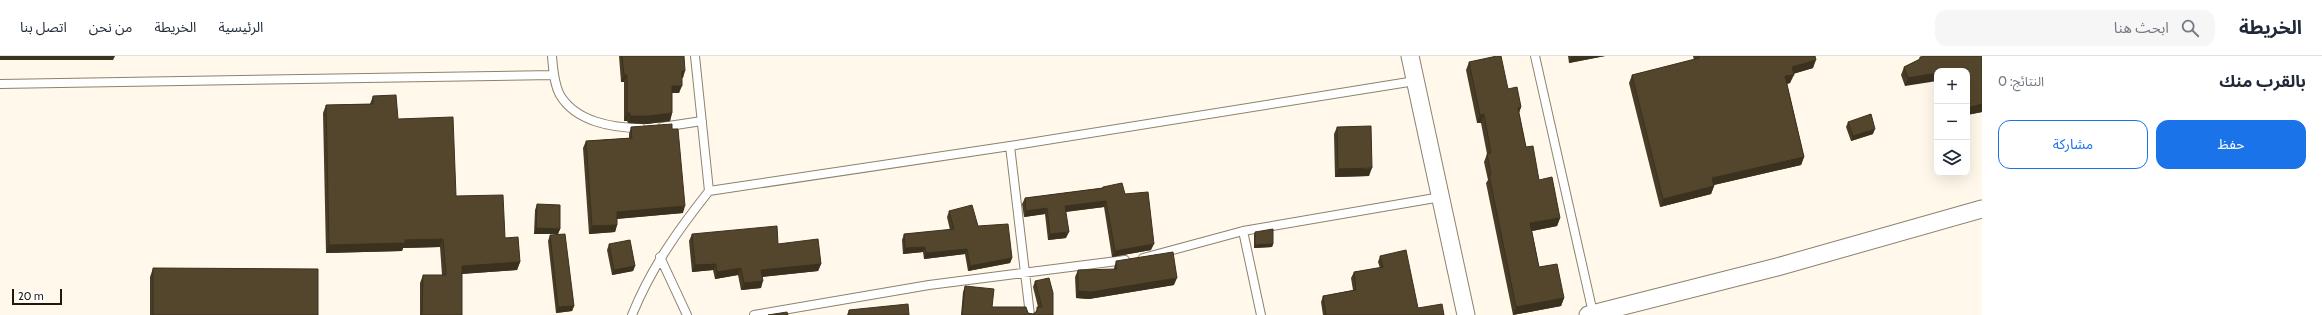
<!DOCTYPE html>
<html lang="ar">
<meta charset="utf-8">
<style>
body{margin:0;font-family:Cabin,"Noto Sans Arabic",sans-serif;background:#f6f6f7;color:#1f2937;direction:rtl}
.controls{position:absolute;right:12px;top:12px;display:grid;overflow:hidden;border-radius:8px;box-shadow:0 4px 16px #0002}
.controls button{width:36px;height:36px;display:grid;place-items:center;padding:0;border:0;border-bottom:1px solid #e0e1e3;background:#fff;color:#1f2937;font:20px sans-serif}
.scale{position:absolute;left:12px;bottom:10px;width:50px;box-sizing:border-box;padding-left:4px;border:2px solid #1d1911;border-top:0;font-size:11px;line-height:14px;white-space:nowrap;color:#1d1911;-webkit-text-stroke:3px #fff;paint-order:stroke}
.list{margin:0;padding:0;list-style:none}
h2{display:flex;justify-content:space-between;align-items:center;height:52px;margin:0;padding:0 16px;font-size:17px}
h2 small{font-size:13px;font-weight:400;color:#747a83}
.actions{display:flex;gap:8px;padding:12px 16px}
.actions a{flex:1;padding:9px 0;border:1px solid #1a73e8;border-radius:12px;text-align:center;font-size:14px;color:#1a73e8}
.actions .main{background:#1a73e8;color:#fff}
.icon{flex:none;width:22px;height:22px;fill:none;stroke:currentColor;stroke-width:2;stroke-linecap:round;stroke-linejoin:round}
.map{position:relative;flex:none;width:1982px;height:259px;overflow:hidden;direction:ltr}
header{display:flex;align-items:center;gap:24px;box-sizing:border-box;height:56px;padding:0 20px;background:#fff;border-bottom:1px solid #e0e1e3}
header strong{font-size:19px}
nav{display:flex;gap:22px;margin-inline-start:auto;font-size:14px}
.search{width:280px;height:36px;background:#f6f6f7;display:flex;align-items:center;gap:10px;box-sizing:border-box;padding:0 14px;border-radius:12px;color:#747a83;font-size:15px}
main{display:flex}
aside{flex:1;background:#fff}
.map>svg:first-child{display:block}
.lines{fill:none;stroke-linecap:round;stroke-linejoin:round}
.service-casing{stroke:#8c826e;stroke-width:10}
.minor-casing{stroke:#8c826e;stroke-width:19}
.service{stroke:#fff;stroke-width:8}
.minor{stroke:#fff;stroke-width:17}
.wall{fill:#483c26}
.shaded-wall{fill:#3b311f}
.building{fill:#54462c;stroke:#3b311f}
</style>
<header>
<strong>الخريطة</strong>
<div class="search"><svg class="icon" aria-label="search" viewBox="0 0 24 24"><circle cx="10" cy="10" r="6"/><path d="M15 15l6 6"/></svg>ابحث هنا</div>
<nav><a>الرئيسية</a><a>الخريطة</a><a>من نحن</a><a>اتصل بنا</a></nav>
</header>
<main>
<aside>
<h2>بالقرب منك<small>النتائج: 0</small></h2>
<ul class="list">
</ul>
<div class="actions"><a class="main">حفظ</a><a>مشاركة</a></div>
</aside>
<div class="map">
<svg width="1982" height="259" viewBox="0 0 1982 259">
<rect width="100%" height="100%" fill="#fff8eb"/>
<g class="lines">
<defs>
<path id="service" d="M552 0C553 12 554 28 560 39 576 66 613 72 641 72
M695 0 709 135
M1535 0 1593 257
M0 28 554 19
M662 71 702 65
M1010 90 1030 259
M1243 175 1261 259
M660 201 687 259
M1143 202 1243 175 1441 141
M632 259C651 212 678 174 709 135L1010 90 1415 25
M754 259 929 229 1125 204"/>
<path id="minor" d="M1410 0 1466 259
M1588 259 1777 211 1982 153"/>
</defs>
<use href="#service" class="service-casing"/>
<use href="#minor" class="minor-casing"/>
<use href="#service" class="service"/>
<use href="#minor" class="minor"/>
</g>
<path class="wall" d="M619 0H684L683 22H682L679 37H672V57L670 65 647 68 628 67 627 65H624V26H621Z
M1568 0H1605L1569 7Z
M1693 0H1815L1813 12 1793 18 1790 27 1787 28 1804 101 1801 109 1714 129V130L1711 138 1660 151 1629 27 1632 19 1694 4Z
M1982 0V56L1967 59V15H1937L1905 30 1901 19 1904 11 1919 4 1920 1Z
M1469 6 1508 33 1521 51 1519 57 1526 91 1539 124 1560 162 1557 170 1532 175 1539 211 1564 242 1561 250 1513 259 1486 127 1488 124 1484 106 1487 98 1481 67H1477L1466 14Z
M373 40 398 63 456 140 505 182 520 206 517 214 462 218V259H420V227L423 219H442L440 191 403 192 402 195 326 197 323 57 326 49 370 48Z
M1848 66 1873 78 1851 85 1846 71Z
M631 71 672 73 683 157 617 163V169L615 176 589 178 583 92 586 85 629 82V78Z
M1337 71 1369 120 1335 121 1334 78Z
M1103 131 1125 138 1151 194 1112 201 1104 151 1066 156V182L1048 184 1045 158 1024 161 1022 148 1025 142 1102 132Z
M537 148 560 173 558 178H534L535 154Z
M949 155 978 170 1012 202 1010 207 968 215 965 198 924 203 923 196 903 198 902 184 904 178 950 174 947 161Z
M1255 176 1273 188 1272 191 1254 192V179Z
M692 178 778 188 821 208 818 215 762 221 761 232 741 234 738 219 715 223 713 214 692 216 689 185Z
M550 179 574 250 572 255 556 257 548 185Z
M609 188 635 210 633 215 612 219 607 194Z
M1380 200 1418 252 1444 259H1323L1321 246 1323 240 1353 234 1351 222 1354 216 1380 212 1378 206Z
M1116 205 1174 229 1089 243 1076 242 1075 221 1078 214H1114V212Z
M153 212 318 259H150V221Z
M1035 225 1053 259H961L963 236 965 230 992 251 1028 257 1033 258 1035 257 1038 251 1033 231Z
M849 254 909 259H847Z"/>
<path class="shaded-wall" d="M0 0H115L113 4H0Z
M1572 0H1605L1569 7Z
M1816 4 1813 12 1789 19 1792 11Z
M682 15H685L683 22H679Z
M1937 17V25L1905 30 1908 22Z
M624 19H627L624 26H621Z
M1794 19 1790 27 1782 29 1785 20Z
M672 30H682L679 37H669Z
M1982 48V56L1967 59V52Z
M1521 51 1518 59V52Z
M627 57H630L627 65H624Z
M672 57 670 65 647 68 628 67 630 60Z
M1484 58 1481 67H1477L1480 59Z
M1875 73 1873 78 1851 85 1853 80Z
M1804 101 1801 109 1709 130 1712 122Z
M1372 112 1369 120 1335 121 1338 113Z
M1714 130 1711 138 1660 151 1663 143Z
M1106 145 1104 151 1063 156 1065 150Z
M685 150 683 157 614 163 617 156Z
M1047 152 1045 158 1024 161 1026 155Z
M1560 162 1557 170 1527 176 1530 167Z
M617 169 615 176 589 178 592 170Z
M536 172 560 173 558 178H534Z
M1069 176 1066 182 1048 184 1050 178Z
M443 183 440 191 403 192 402 195 326 197 329 189 405 184Z
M1154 188 1151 194 1112 201 1115 195Z
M1273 188 1272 191 1254 192 1255 189Z
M925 191 923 196 903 198 905 192Z
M967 193 965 198 924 203 926 197Z
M1012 202 1010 207 968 215 970 210Z
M520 206 517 214 459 218 462 210Z
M716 208 713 214 692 216 695 209Z
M821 208 818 215 759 221 761 214Z
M635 210 633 215 612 219 614 214Z
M741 212 738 219 715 223 717 216Z
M1177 222 1174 229 1089 243 1076 242 1078 235Z
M763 225 761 232 741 234 744 227Z
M1564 242 1561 250 1513 259 1516 251Z
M574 250 572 255 556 257 558 251Z"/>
<path class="building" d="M622 0H684L685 15H682V30H672V57L649 60H630V57H627V19H624Z
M1497 0H1501L1508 33 1517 31 1521 51 1518 52 1526 91 1533 90 1539 124 1552 121 1560 162 1530 167 1539 211 1557 208 1564 242 1516 251 1489 119H1491L1487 98 1491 97 1484 58 1480 59 1469 6Z
M1698 0H1815L1816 4 1792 11 1794 19 1785 20 1804 101 1712 122 1714 130 1663 143 1632 19 1699 2Z
M1927 0H1982V48L1967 52V15H1937V17L1908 22 1904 11 1920 3V1Z
M396 39 398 63 453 61 456 140 503 139 505 182 518 181 520 206 462 210V259H422L423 219H446L443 183 405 184V187L329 189 326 49 373 48V40Z
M1871 58 1875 73 1853 80 1848 66Z
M672 68V73H678L685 150 617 156V169L592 170 586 85 632 82 631 71Z
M1371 70 1372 112 1338 113 1337 71Z
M1122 127 1125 138 1148 136 1154 188 1115 195 1106 145 1065 150 1069 176 1050 178 1047 152 1026 155 1025 142 1103 132V131Z
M537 148 560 149V173L536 172Z
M972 149 978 170 1008 168 1012 202 970 210 967 193 926 197 925 191 905 192 904 178 954 173 949 155Z
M777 170 778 188 818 183 821 208 761 214 763 225 744 227 741 212 717 216 716 208 695 209 692 178Z
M1273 173V188L1255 189V176Z
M565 178 574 250 558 251 550 179Z
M630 184 635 210 614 214 609 188Z
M1406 194 1418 252 1442 248 1444 259H1326L1323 240 1356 234 1354 216 1383 211 1380 200Z
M1173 196 1177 222 1091 236 1078 235V214L1117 213 1116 205Z
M153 212 318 213V259H153Z
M1049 222 1053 237V259H962L965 230 994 233 992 251H1026L1028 257 1033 258 1037 255V251H1042L1035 225Z
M908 248 909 259H849V254Z
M787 256 788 259H768Z"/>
</svg>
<div class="controls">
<button>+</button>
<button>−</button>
<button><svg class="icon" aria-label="layers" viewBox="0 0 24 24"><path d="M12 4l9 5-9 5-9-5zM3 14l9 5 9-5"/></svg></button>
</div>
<div class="scale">20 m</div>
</div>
</main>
